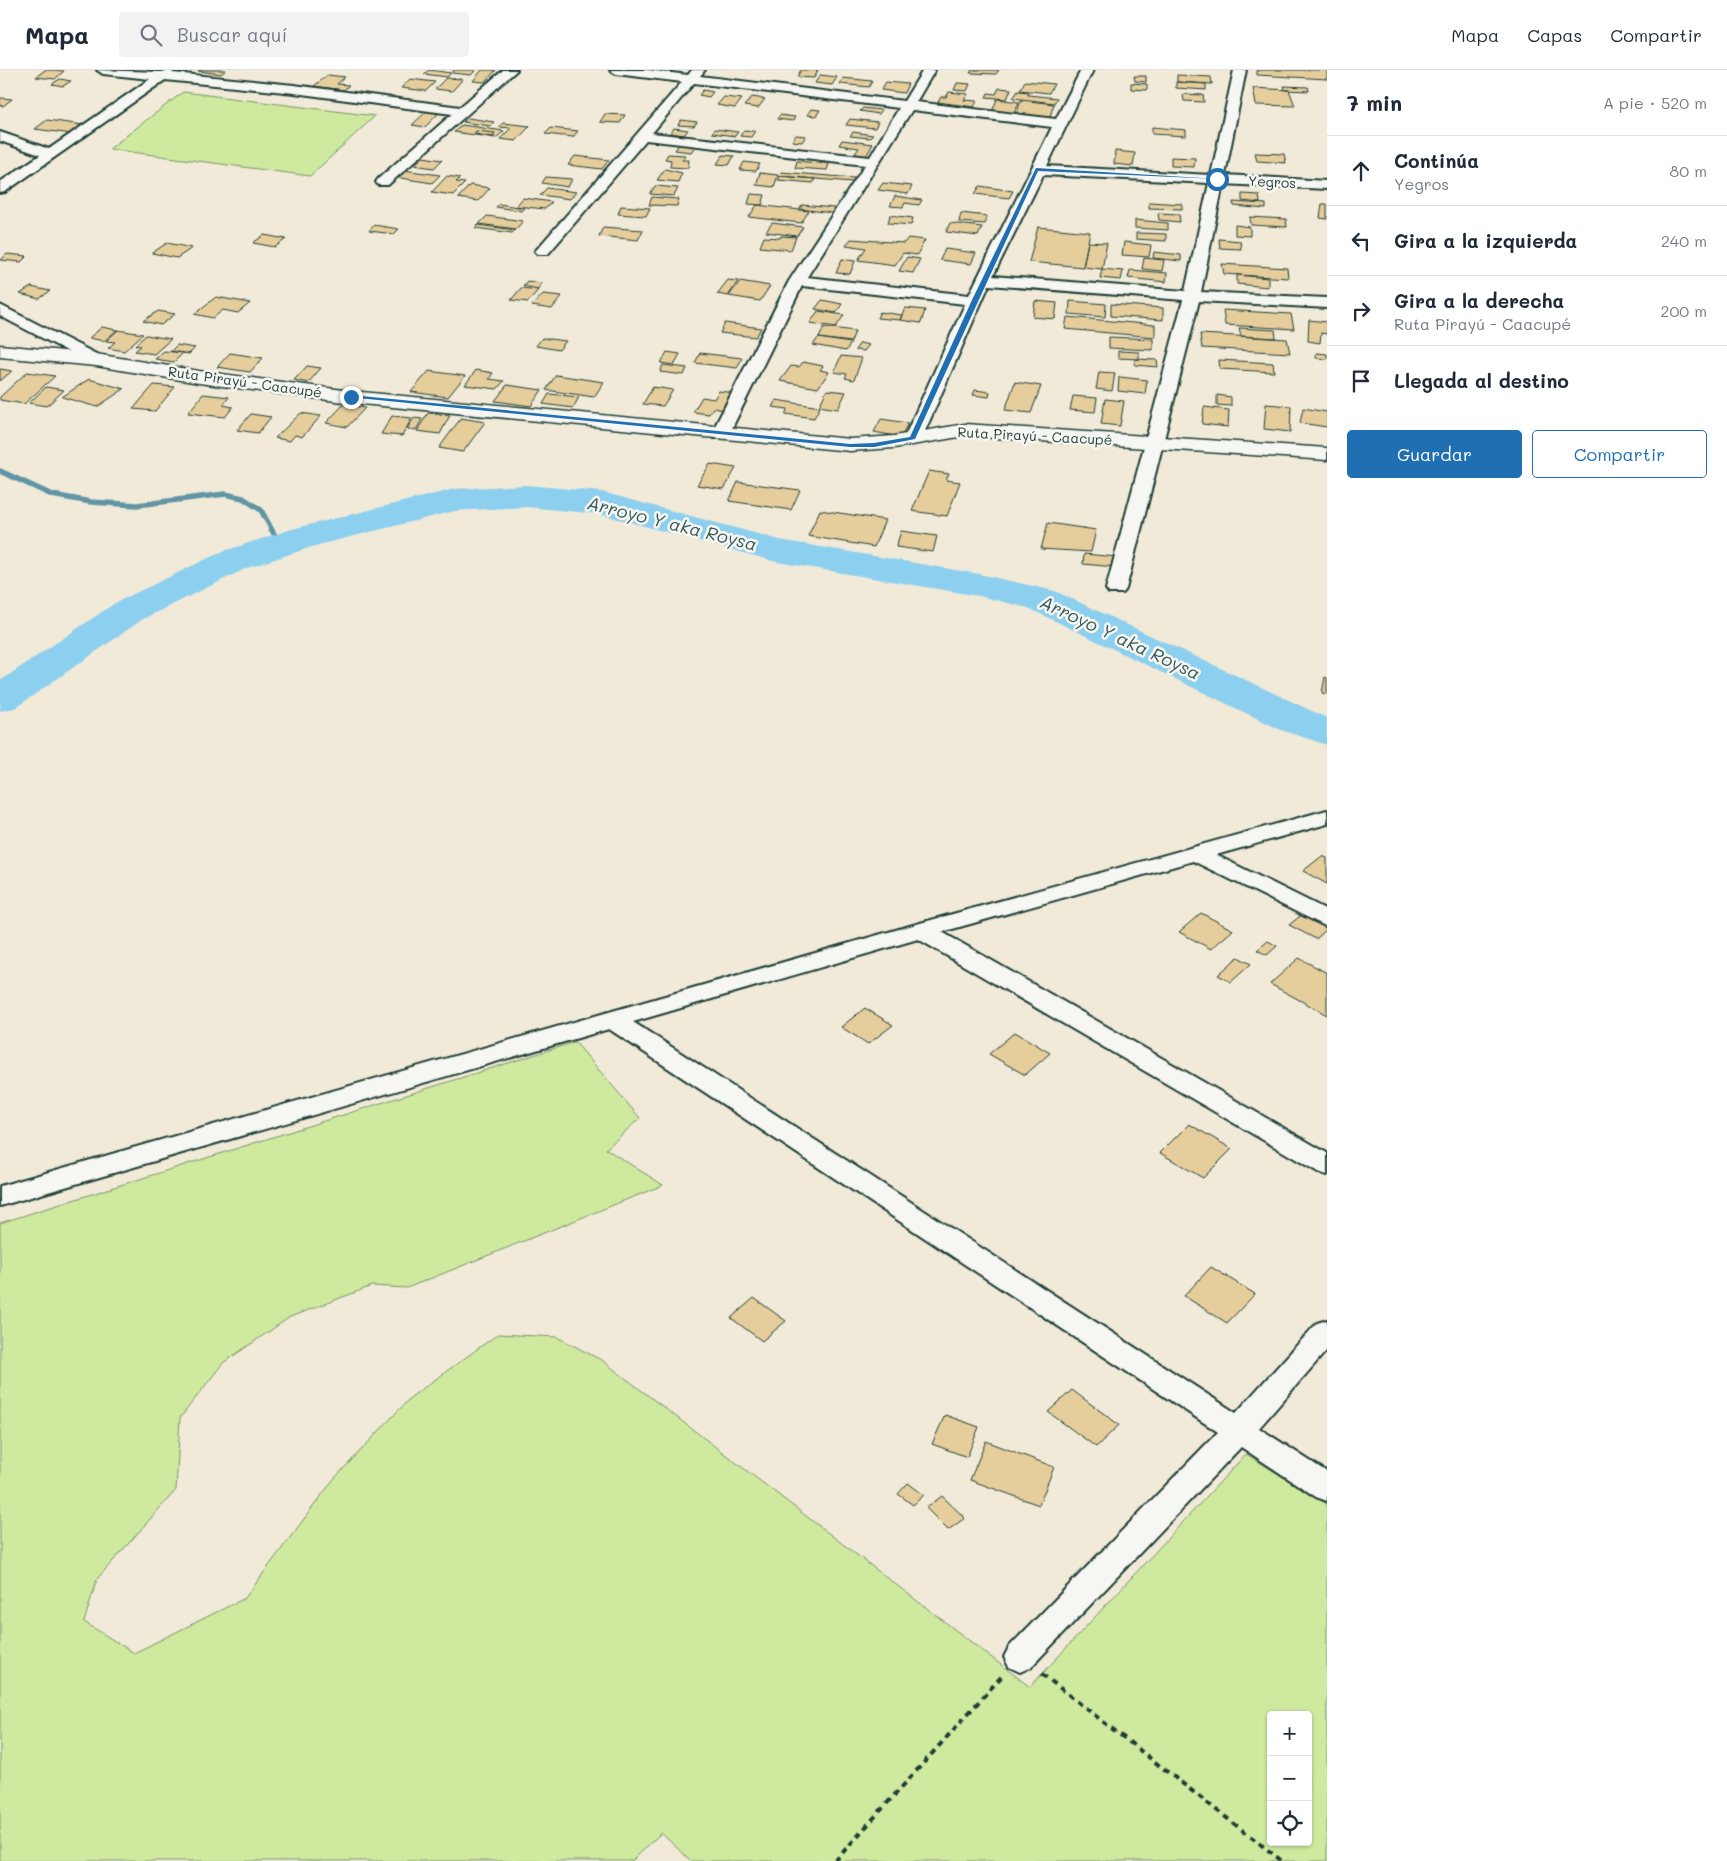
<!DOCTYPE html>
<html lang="es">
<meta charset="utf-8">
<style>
body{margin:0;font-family:Mali,sans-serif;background:#f2f2f3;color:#1f2937}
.controls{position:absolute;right:15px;bottom:15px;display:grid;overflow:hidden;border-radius:5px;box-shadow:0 1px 4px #0004}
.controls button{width:45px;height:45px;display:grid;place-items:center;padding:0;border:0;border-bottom:1px solid #e0e1e3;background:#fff;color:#1f2937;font:25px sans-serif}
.stop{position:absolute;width:15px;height:15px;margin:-11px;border:4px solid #1f6fb2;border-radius:50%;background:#fff}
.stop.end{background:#1f6fb2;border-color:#fff;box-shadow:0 1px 5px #0008}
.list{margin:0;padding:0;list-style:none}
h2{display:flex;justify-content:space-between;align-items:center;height:65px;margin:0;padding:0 20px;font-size:21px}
h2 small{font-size:16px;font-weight:400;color:#747a83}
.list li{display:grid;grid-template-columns:32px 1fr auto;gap:15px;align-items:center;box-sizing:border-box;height:70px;padding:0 20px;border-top:1px solid #e0e1e3}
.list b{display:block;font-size:19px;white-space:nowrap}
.list p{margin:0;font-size:16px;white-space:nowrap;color:#747a83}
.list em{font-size:16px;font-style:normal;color:#747a83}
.actions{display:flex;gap:10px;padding:15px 20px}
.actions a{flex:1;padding:11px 0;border:1px solid #1f6fb2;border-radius:5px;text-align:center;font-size:18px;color:#1f6fb2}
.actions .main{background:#1f6fb2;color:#fff}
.icon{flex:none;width:28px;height:28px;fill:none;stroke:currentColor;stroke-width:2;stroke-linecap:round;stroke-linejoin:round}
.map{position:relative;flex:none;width:1327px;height:1791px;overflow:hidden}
header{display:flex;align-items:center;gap:30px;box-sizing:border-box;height:70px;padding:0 25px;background:#fff;border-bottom:1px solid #e0e1e3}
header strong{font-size:24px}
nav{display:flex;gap:28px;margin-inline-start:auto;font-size:18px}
.search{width:350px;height:45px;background:#f2f2f3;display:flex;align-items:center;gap:12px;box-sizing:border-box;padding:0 18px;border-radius:5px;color:#747a83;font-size:19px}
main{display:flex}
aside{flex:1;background:#fff}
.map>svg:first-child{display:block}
.green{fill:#cfe99f;stroke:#77936a;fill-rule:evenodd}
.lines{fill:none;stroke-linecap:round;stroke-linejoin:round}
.stream{stroke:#6195a4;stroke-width:5.5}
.river{fill:#8dcfef;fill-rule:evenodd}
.building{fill:#e6cd9c;stroke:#1f3d34}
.minor-casing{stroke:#1f3d34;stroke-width:4}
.primary-casing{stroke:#1f3d34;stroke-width:3}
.path{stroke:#1f3d34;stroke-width:4;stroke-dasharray:6 5;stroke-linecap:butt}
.minor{fill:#f6f6f2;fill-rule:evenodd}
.primary{fill:#f6f6f2;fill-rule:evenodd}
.route{fill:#1f6fb2}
.labels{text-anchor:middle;stroke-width:5;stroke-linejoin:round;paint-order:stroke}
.far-street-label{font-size:14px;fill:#1f3d34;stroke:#f6f6f2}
.water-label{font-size:18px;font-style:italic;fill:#355a59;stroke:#f6f6f2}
</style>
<header>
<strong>Mapa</strong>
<div class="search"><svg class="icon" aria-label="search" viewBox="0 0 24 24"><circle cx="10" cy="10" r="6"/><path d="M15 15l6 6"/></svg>Buscar aquí</div>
<nav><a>Mapa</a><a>Capas</a><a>Compartir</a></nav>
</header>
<main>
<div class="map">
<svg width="1327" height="1791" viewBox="0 0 1327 1791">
<rect width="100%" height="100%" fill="#f1ead8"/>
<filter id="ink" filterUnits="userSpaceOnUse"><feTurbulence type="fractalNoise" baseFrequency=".02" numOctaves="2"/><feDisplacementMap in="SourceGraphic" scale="10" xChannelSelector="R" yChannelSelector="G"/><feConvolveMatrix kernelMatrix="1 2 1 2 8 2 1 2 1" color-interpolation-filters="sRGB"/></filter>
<g filter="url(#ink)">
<path class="green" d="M183 22 375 46 310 106 109 79Z
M575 972 640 1048 606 1079 663 1115 407 1218 372 1216 290 1247 223 1293 180 1348 176 1420 97 1509 84 1552 134 1583 245 1528 333 1410 411 1327 498 1264 557 1267 603 1291 1030 1617 1246 1384 1327 1434V1791H691L661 1763 632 1791H0V1153ZM1271 1645H1308V1772H1271Z"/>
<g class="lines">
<path class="stream" d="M0 401 52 425 91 432 137 435 225 424 243 428 261 440 280 475"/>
<path class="river" d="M526 415 602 422 780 470 979 504 1055 521 1327 648V675L1281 660 1028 538 979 526 777 492 600 444 526 437 455 441 318 475 247 498 143 549 15 638 0 641V611L115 533 221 482 292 459 455 419Z"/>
</g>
<path class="building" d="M45 0H54L64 1 55 9 36 7Z
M200 0H226L221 4 198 1Z
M429 0 451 3 447 7 424 4Z
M454 0H476L471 5 452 3Z
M482 0H496L485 12 473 11Z
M801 0H818L814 8 797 7Z
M972 0H999L996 4 970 3Z
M1257 0H1327V9L1257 5Z
M328 5 345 7 337 14 349 15 344 20 314 16Z
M820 5 837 7 832 15 815 13Z
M1177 5 1211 7 1212 14 1177 12Z
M1134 6H1146V12L1135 11Z
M446 8 463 9 452 21 435 19Z
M843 8 872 11 869 17 840 14Z
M60 9 71 11 63 16 52 14Z
M410 9 435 12 426 21 401 18Z
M1025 11 1054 14 1049 23 1020 20Z
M886 12 908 14 904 23 881 20Z
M1176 12 1206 14V20L1176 18Z
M957 13H959L970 14 967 21 954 20Z
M1131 13 1147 14V20L1131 19Z
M1284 16 1308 17 1309 21 1285 20Z
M999 18 1011 19 1007 29 986 27 988 23 996 24Z
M1253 18 1289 20 1295 36 1256 35Z
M703 20 713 22 709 27 699 25Z
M1018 21 1029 22 1028 25 1057 28 1054 33 1013 28Z
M949 22 968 24 964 30 977 31 974 37 938 32 941 27H946Z
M1183 24 1203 25 1204 32 1184 31Z
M724 27 742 29 735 38 717 35Z
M752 27 765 29 758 38 744 36Z
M0 28 12 29 3 36 0 35Z
M997 29 1019 32 1014 44 992 42Z
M1021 30 1054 34 1049 49 1016 45Z
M863 38 882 40 879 44 860 41Z
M811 39 820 40 816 46 807 45Z
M427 41 440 42 425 57 412 55Z
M605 44 625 45 620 53 600 52Z
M780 45 795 47 793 51 777 49Z
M468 48 494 52 490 56 463 52Z
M850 49 878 52 875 58 846 55Z
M47 50 83 55 72 64 35 59Z
M681 50 697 52 694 56 678 55Z
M503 53 530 56 516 71 500 69 511 58 499 57Z
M462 55 504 61 496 68 454 62Z
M1152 57 1186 60V66L1152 64Z
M551 58 578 61 573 67 545 64Z
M674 58 688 60 684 65 670 63Z
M715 59 738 62 735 66 712 63Z
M744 60 755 61 751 67 740 66Z
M476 61 495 63 493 67 474 64Z
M853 62 873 65 870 68 850 66Z
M796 65 806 66 802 72 792 71Z
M842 70 873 74 866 86 854 85 859 78 839 75Z
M680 73 696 75 691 82 675 80Z
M1115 81 1135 83 1133 96 1114 94Z
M1255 83 1284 84 1286 93 1257 91Z
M668 84 685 85 682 90H689L688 98 670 97 671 90 665 89Z
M723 85 734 86 729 95 717 94Z
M575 86 609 90 602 99 568 95Z
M423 87 442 90 434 98 414 95Z
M1171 87 1195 88 1194 97 1171 96Z
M797 91 829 94 827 100 795 98Z
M744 92 760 94 756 101 740 100Z
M665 99 682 103 678 112 657 110Z
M403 100 440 105 432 113 394 107Z
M781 102 854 108 853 112 780 106Z
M760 103 778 105 774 117 756 115Z
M447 106 460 108 456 112 465 113 453 125 432 122Z
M780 106 815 109 813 113 778 110Z
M546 107 572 109 568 117 542 113Z
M883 113 912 116 908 124 878 120Z
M470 115 490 118 478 131 458 128Z
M655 116 678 118 674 126 650 124Z
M980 116 1013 121 1009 128 975 124Z
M547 118 576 122 570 129 540 125Z
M751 124 765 125 762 135 748 134Z
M1242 124 1259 125 1260 133 1242 131Z
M895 126 922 130 919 135 905 133 903 137 890 136Z
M652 127 679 129 677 136 649 135Z
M523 128 552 132 545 139 516 136Z
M1149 132 1182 134V139L1149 138Z
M1233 132 1266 134V139L1234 136Z
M499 134 524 138 521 141 496 137Z
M1322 134H1327V149L1320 148Z
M757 135 809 141 801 153 749 147Z
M802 135 834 138 832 143 800 139Z
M621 136 650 138 646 146 618 144Z
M961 143 987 146 985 154 959 152Z
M1158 143 1179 144 1180 152 1159 150Z
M890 145 913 148 911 155 888 153Z
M487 146 523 151 516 159 479 154Z
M1250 147 1286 149 1287 157 1251 155Z
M1135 150 1168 153V160L1135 158Z
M772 153 803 157 797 166 766 162Z
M950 153 982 157 978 166 946 162Z
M374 155 399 159 394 164 369 161Z
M478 155 515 160 512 163 475 158Z
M1235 155 1250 157V166L1235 165Z
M603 157 643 160 638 170 599 166Z
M1038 157 1090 162 1083 197 1029 192Z
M1136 163 1166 164V171L1136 169Z
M264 165 286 169 275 177 253 173Z
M781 166 796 167 791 180 760 177 764 167 780 168Z
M908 168 925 170 917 185 903 183 895 195 858 190 866 178 846 175 851 169 904 173Z
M1219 169 1240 171 1241 179 1220 178Z
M1088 172 1107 173 1102 199 1083 197Z
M1124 172 1151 175 1149 187 1122 185Z
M167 173 192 178 177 188 152 183Z
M945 179 976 183 971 194 940 190Z
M1154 182 1181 185V191L1153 188Z
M7 184 27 186 21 192 1 190Z
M907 187 920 189 913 203 899 201Z
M1144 188 1164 190 1162 201 1142 199Z
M842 189 855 191 850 204 836 203Z
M1222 194 1287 198 1288 208 1224 204Z
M1102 199 1123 201 1121 210 1100 208Z
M1130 200 1167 203 1166 212 1128 208Z
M1237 205 1268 208V217L1237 214Z
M728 210 738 211 728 226 717 224Z
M527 211 542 213 538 219 523 216Z
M740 211 770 216 760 231 729 226Z
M31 217 50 221 39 229 20 224Z
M521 218 538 220 528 232 511 230Z
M543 224 562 226 552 239 532 236Z
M216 227 250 233 238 243 223 240 213 248 194 244Z
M822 230 842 234 836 243 815 239Z
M1035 231 1057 233 1055 249 1033 247Z
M1070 231 1106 234 1105 247 1069 244Z
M1111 234 1163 238V250L1111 246Z
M905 238 925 240 921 253 900 250Z
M1223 240 1291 244 1294 259 1225 255Z
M158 241 175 244 161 255 143 251Z
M818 241 844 245 836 257 810 253Z
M880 242 902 245 900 250 877 248Z
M1067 247 1155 255V267L1065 259Z
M1309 250 1327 252V264L1321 263 1320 273 1308 271Z
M725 253 761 258 756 267 720 263Z
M102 257 117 260 104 271 89 268Z
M824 257 855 261 851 272 819 268Z
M1239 258 1275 260 1276 268 1241 266Z
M118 260 143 264 124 281 108 278 115 272 106 271Z
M1200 264 1287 269 1290 283 1202 278Z
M146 265 171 269 154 284 135 281 141 276 135 275Z
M1109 267 1153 269V280L1109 278Z
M542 268 566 271 559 280 536 276Z
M818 268 851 273 846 281 813 275Z
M860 273 869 275 864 281 855 280Z
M177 275 195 278 189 284 171 281Z
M164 281 183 283 174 292 155 289Z
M1118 281 1139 282V289L1118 288Z
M667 282 680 284 674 295 661 293Z
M230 283 263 288 250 302 217 297Z
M700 283 742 288 737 298 695 293Z
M1316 283 1327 284V289L1316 288Z
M841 286 862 288 854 310 845 308 847 304 834 302Z
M1135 289 1157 290 1158 297 1135 295Z
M1219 290 1273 293 1274 302 1220 299Z
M803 292 823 296 820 300 829 302 818 318 780 311 791 296 799 297Z
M663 295 687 298 684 305 660 302Z
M307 296 321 298 308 313 294 310Z
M0 299 12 301 0 311Z
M476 300 493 303 489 309 504 311 497 319 465 315Z
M429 301 465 306 448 327 411 322Z
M27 302 55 306 24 334 0 330V327Z
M1099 302 1115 303 1112 321 1096 319Z
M556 305 604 312 594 327 546 320Z
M1119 307 1147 310 1145 324 1118 321Z
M89 309 124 319 97 337 62 327Z
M1015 312 1041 316 1031 343 1005 340Z
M154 315 175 317 155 341 133 339Z
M507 315 542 320 531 336 495 331Z
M46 317 64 320 47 336 29 333Z
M653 317 673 320 663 336 643 334Z
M827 320 846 322 838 339 819 336Z
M975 320 990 322 989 327 973 325Z
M719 321 735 323 725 340 713 338 709 344 693 342 702 327 714 329Z
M203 324 229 327 223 335 233 337 225 347 188 343Z
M549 324 579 327 573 338 543 334Z
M1217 325 1231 327V336L1217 335Z
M1073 326 1097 328 1095 342 1070 340Z
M1105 329 1124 331 1120 356 1101 354Z
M776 330 820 337 814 348 785 344 788 339 772 337Z
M344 334 365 338 347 357 326 353Z
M1266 334 1291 336 1290 362 1264 359Z
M1204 337 1229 340 1228 357 1202 354Z
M1303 338 1327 342V357L1300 353Z
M301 343 321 346 302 367 295 365 290 371 275 368Z
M428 343 450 345 440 364 417 361Z
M251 344 271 347 258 363 237 360Z
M392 346 412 348 402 366 381 364Z
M414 348 422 349 416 360 407 359Z
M461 348 485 352 463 382 439 378Z
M881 349 908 353 901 367 874 362Z
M710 394 736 398 724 419 697 415Z
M929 401 949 404 946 410 960 412 947 446 912 441Z
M738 412 800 420 791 440 729 431Z
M820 440 885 450 874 477 808 466Z
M1048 453 1096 460 1091 482 1041 479Z
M901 461 937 466 933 482 896 477Z
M1084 484 1117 487 1115 497 1083 494Z
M1325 607 1327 608V624L1322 623Z
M1322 786 1327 788V814L1303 801Z
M1201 843 1233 860 1211 879 1179 862Z
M1304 843 1327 855V859L1316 869 1289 855Z
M1268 871 1277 876 1267 885 1257 880Z
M1238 887 1251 894 1231 912 1218 905Z
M1299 888 1327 903V945L1270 914Z
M865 938 893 955 868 974 841 957Z
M1015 962 1050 983 1025 1005 989 984Z
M1189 1054 1232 1079 1203 1108 1160 1083Z
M1211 1197 1255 1224 1227 1253 1184 1226Z
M754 1228 786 1251 762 1271 731 1248Z
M1072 1320 1119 1355 1096 1377 1048 1342Z
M945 1345 979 1357 967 1387 932 1374Z
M986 1371 1054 1397 1039 1435 970 1410Z
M908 1413 924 1425 913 1435 898 1424Z
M942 1426 965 1448 948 1460 926 1438Z"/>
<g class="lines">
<defs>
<path id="minor" d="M97 0 160 2 171 0 173 3 294 15 460 37 503 0H517L388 115H378L376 112 378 109 452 44 294 23 165 10 5 122 0 123V112L40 85 0 71V62L49 79 150 9 103 4Z
M610 0H648L688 5 692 0H705L700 6 904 31 923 0H935L916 32 1056 49 1081 0H1093L1047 96 1211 105 1234 0H1246L1225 105 1327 111V119L1223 114 1201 222 1327 228V238L1199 231 1126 519 1123 523H1109L1106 519 1183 230 989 215 922 368 919 372H907L904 368 965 234 802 216 729 364 726 368H714L711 364 789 211 865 95 646 70 548 184H538L535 181 538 178 682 12 616 4ZM694 13 899 38 870 87 652 63ZM912 40 1052 57 969 225 807 207ZM1043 105 1209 113 1185 221 993 206Z
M0 235 102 287 104 290 102 293H90L0 246Z
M1327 740V754L1216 785 1327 840V857L1193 791 942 862 1327 1083V1105L1318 1102 918 869 633 952 1236 1343 1317 1253 1327 1250V1280L1259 1358 1327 1402V1431L1316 1427 1241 1377 1031 1597 1020 1602 1009 1597 1004 1587 1009 1577 1218 1362 609 959 0 1136V1116L913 855Z"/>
<path id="primary" d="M0 275 96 284 199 301 351 321 850 369 894 366 965 354 1327 378V390L965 366 894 378 850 381 351 333 199 313 96 296 0 287Z"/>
</defs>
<use href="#minor" class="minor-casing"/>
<use href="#primary" class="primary-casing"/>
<path class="path" d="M1042 1604 1282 1791
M835 1791 1002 1606"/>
<use href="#minor" class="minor"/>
<use href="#primary" class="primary"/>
</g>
</g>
<path class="route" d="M1036 98 1219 109 1038 101 915 369 874 377H850L348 327 351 325 850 374 874 373 910 367 972 230Z"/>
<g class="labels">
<g class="far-street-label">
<text transform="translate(1272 112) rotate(3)" y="5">Yegros</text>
<text transform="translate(245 312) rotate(8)" y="5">Ruta Pirayú - Caacupé</text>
<text transform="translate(1035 366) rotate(3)" y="5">Ruta Pirayú - Caacupé</text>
</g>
<g class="water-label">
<text transform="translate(672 454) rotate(14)" y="6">Arroyo Y aka Roysa</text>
<text transform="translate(1120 568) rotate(25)" y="6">Arroyo Y aka Roysa</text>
</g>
</g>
</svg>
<div class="controls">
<button>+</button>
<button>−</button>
<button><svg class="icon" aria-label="locate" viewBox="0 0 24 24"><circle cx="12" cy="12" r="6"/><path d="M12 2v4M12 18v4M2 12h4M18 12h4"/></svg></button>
</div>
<div class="stop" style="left:1217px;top:109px"></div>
<div class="stop end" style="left:351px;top:327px"></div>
</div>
<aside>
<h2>7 min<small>A pie · 520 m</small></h2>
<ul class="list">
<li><svg class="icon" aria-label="ahead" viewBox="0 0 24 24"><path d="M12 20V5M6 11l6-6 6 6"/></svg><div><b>Continúa</b><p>Yegros</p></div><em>80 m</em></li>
<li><svg class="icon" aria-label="left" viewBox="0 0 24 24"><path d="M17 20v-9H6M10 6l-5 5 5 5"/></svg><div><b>Gira a la izquierda</b></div><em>240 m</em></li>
<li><svg class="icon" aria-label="right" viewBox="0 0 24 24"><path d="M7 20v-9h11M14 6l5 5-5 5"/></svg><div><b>Gira a la derecha</b><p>Ruta Pirayú - Caacupé</p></div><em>200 m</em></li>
<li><svg class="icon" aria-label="arrive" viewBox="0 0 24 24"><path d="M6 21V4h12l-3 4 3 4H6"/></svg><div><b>Llegada al destino</b></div></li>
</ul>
<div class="actions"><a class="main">Guardar</a><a>Compartir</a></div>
</aside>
</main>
